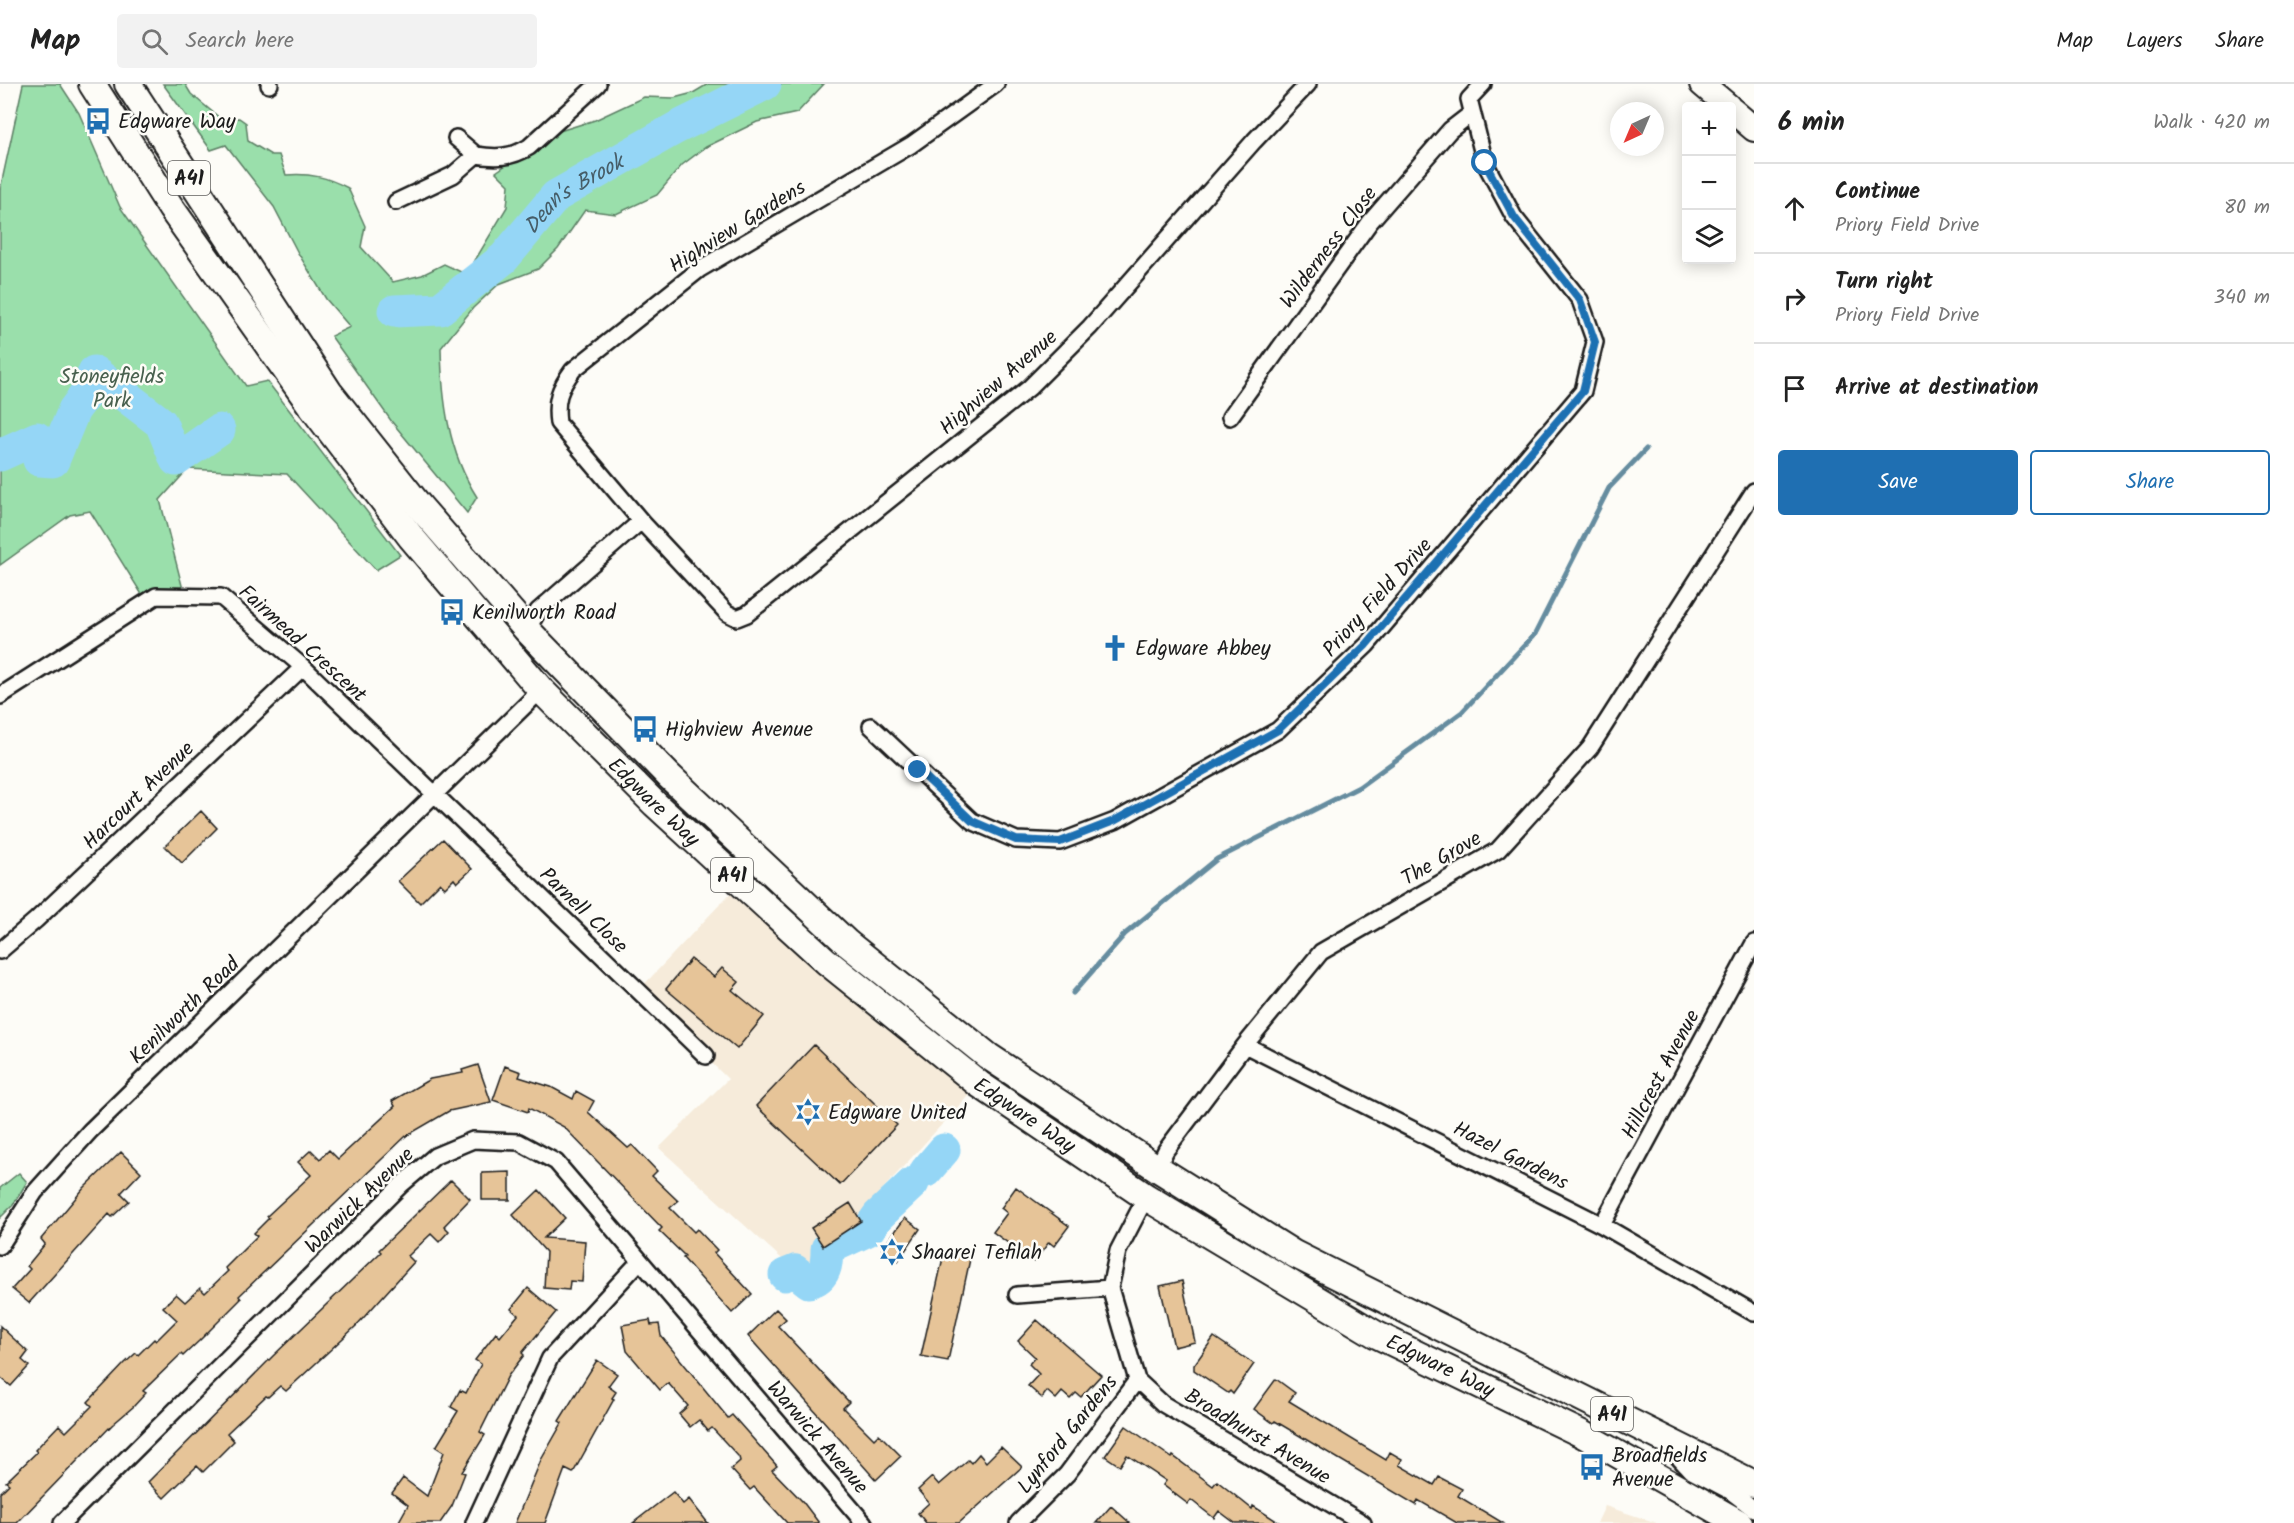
<!DOCTYPE html>
<meta charset="utf-8">
<style>
body{margin:0;font-family:Kalam,sans-serif;background:#f2f2f2;color:#222}
.controls{position:absolute;right:18px;top:18px;display:grid;overflow:hidden;border-radius:6px;box-shadow:0 3px 15px #0003}
.controls button{width:54px;height:54px;display:grid;place-items:center;padding:0;border:0;border-bottom:2px solid #e0e0e0;background:#fff;color:#222;font:30px sans-serif}
.compass{position:absolute;left:1610px;top:18px;width:54px;height:54px;border-radius:50%;background:#fff;box-shadow:0 3px 15px #0003;rotate:224deg}
.stop{position:absolute;width:18px;height:18px;margin:-14px;border:4px solid #1f6fb2;border-radius:50%;background:#fff}
.stop.end{background:#1f6fb2;border-color:#fff;box-shadow:0 2px 6px #0008}
.list{margin:0;padding:0;list-style:none}
h2{display:flex;justify-content:space-between;align-items:center;height:78px;margin:0;padding:0 24px;font-size:26px}
h2 small{font-size:20px;font-weight:400;color:#767676}
.list li{display:grid;grid-template-columns:39px 1fr auto;gap:18px;align-items:center;box-sizing:border-box;height:90px;padding:0 24px;border-top:2px solid #e0e0e0}
.list b{display:block;font-size:22px;white-space:nowrap}
.list p{margin:0;font-size:20px;white-space:nowrap;color:#767676}
.list em{font-size:20px;font-style:normal;color:#767676}
.actions{display:flex;gap:12px;padding:18px 24px}
.actions a{flex:1;padding:14px 0;border:2px solid #1f6fb2;border-radius:6px;text-align:center;font-size:21px;color:#1f6fb2}
.actions .main{background:#1f6fb2;color:#fff}
.icon{flex:none;width:33px;height:33px;fill:none;stroke:currentColor;stroke-width:2;stroke-linecap:round;stroke-linejoin:round}
.map{position:relative;flex:none;width:1754px;height:1439px;overflow:hidden}
header{display:flex;align-items:center;gap:36px;box-sizing:border-box;height:84px;padding:0 30px;background:#fff;border-bottom:2px solid #e0e0e0}
header strong{font-size:28px}
nav{display:flex;gap:33px;margin-inline-start:auto;font-size:21px}
.search{width:420px;height:54px;background:#f2f2f2;display:flex;align-items:center;gap:15px;box-sizing:border-box;padding:0 21px;border-radius:6px;color:#767676;font-size:22px}
main{display:flex}
aside{flex:1;background:#fff}
.map>svg:first-child{display:block}
.built{fill:#f6ebda}
.green{fill:#9adfab;stroke:#5b7e64;stroke-width:1.5}
.lines{fill:none;stroke-linecap:round;stroke-linejoin:round}
.stream{stroke:#658c9f;stroke-width:5}
.river{stroke:#95d6f6;stroke-width:33}
.building{fill:#e6c498;stroke:#1c1c1c;stroke-width:1.5}
.minor-casing{stroke:#1c1c1c;stroke-width:20}
.primary-casing{stroke:#1c1c1c;stroke-width:28}
.trunk-casing{stroke:#1c1c1c;stroke-width:30}
.minor{stroke:#fdfcf7;stroke-width:15}
.primary{stroke:#fdfcf7;stroke-width:24}
.trunk{stroke:#fdfcf7;stroke-width:26}
.route{stroke:#1f6fb2;stroke-width:8}
.labels{text-anchor:middle;stroke-width:5;stroke-linejoin:round;paint-order:stroke}
.shield{fill:#fdfcf7;stroke:#605f5e;stroke-width:1.5}
.shield-label{font-size:20px;font-weight:bold;fill:#1c1c1c}
.poi-label{font-size:21px;fill:#1c1c1c;stroke:#fdfcf7;text-anchor:start}
.street-label{font-size:21px;fill:#1c1c1c;stroke:#fdfcf7}
.park-label{font-size:21px;fill:#48604e;stroke:#fdfcf7}
.water-label{font-size:22px;font-style:italic;fill:#465d68;stroke:#fdfcf7}
</style>
<header>
<strong>Map</strong>
<div class="search"><svg class="icon" aria-label="search" viewBox="0 0 24 24"><circle cx="10" cy="10" r="6"/><path d="M15 15l6 6"/></svg>Search here</div>
<nav><a>Map</a><a>Layers</a><a>Share</a></nav>
</header>
<main>
<div class="map">
<svg width="1754" height="1439" viewBox="0 0 1754 1439">
<rect width="100%" height="100%" fill="#fdfcf7"/>
<filter id="ink" filterUnits="userSpaceOnUse"><feTurbulence type="fractalNoise" baseFrequency=".0167" numOctaves="2"/><feDisplacementMap in="SourceGraphic" scale="12" xChannelSelector="R" yChannelSelector="G"/><feConvolveMatrix kernelMatrix="1 2 1 2 8 2 1 2 1" color-interpolation-filters="sRGB"/></filter>
<g filter="url(#ink)">
<path class="built" d="M741 798 979 1000 802 1193 659 1064 728 995 638 907Z
M1605 1422 1657 1439H1597Z"/>
<path class="green" d="M23 0H60L79 29 120 123 246 302 267 297 400 471 376 486 287 390 188 385 160 416 185 513 146 517 90 427 70 431 0 481V106Z
M163 0H185L191 10 221 35 239 34 246 39 248 57 271 71H279L286 91C310 89 327 93 348 104L365 142 361 163 393 198 422 191 444 180 461 188 471 183 507 123 509 101 496 88 550 50 595 36 644 13 674 14 693 9 708 0H824L797 29 757 38 706 63 682 81 657 111 616 130 585 126 558 165 538 185 499 200 473 224 441 264C442 315 448 368 477 413L467 429 392 338 331 252 350 243 326 215 298 169 274 123 226 61 211 66Z
M19 1089 27 1098 13 1121 0 1134V1104Z"/>
<g class="lines">
<path class="stream" d="M1073 909 1125 850 1217 775 1359 703 1462 628 1535 550 1609 404 1646 365"/>
<g class="river">
<path id="s1" d="M394 227 440 225 504 174 556 112 676 44 765 0"/>
<path d="M0 371 37 354 39 376 53 377 74 326 86 310 94 288 161 339 176 376 219 346"/>
<path d="M926 1087 944 1066"/>
<path d="M785 1191 795 1187 809 1198C826 1194 827 1179 827 1165L868 1146 878 1132 913 1099"/>
</g>
</g>
<path class="building" d="M201 727 217 744 182 779 165 762Z
M443 755 472 785 457 799 454 795 445 804 440 799 420 819 398 797Z
M691 875 714 893 722 884 739 898 732 906 764 932 737 965 666 905Z
M814 961 897 1041 840 1101 756 1022Z
M478 981 491 1018 449 1027 406 1052 239 1212 241 1215 199 1257 183 1272 181 1270 143 1307 146 1309 133 1323 112 1341 17 1439H0V1409L9 1400 6 1398 37 1368 35 1366 59 1341 66 1348 92 1322 88 1318 125 1279 136 1269 138 1271 154 1255 156 1257 177 1236 163 1223 176 1210 185 1218 200 1204 205 1209 228 1187 225 1184 257 1152 254 1149 269 1134 267 1132 311 1091 298 1078 311 1066 320 1075 329 1066 338 1075 395 1022 392 1017 430 995 463 989 462 986Z
M505 982 521 988 519 993 551 1003 573 1015 576 1007 594 1017 588 1028 628 1064 632 1061 657 1087 652 1092 678 1117 670 1124 694 1148 697 1145 717 1166 714 1169 752 1210 732 1229 683 1174 685 1172 659 1147 662 1144 564 1043 529 1024 528 1028 493 1016Z
M121 1068 141 1088 121 1109 129 1117 112 1133 109 1130 29 1219 12 1205 30 1185 27 1182 45 1160 41 1155 84 1104Z
M510 1088V1116H482V1089Z
M451 1096 470 1115 444 1142 449 1147 439 1158 431 1150 408 1172 414 1178 356 1242 286 1307 280 1302 268 1313 266 1312 227 1349 234 1357 203 1388 197 1382 164 1414 148 1398 273 1272 381 1168 379 1166Z
M1016 1103 1069 1142 1054 1162 1049 1158 1034 1178 993 1148 1007 1129 1001 1124Z
M539 1106 565 1134 544 1154 585 1157 582 1198 570 1197 569 1206 544 1204 546 1168 513 1131Z
M850 1119 861 1137 823 1162 811 1144Z
M905 1134 920 1145 898 1177 882 1165Z
M944 1169 970 1175 948 1277 921 1272Z
M1182 1197 1195 1258 1174 1263 1160 1202Z
M528 1204 556 1228 522 1269 524 1271 508 1292 480 1348 485 1351 462 1388 465 1389 452 1422 440 1439H398L408 1421 392 1409 403 1394 427 1412 444 1368 436 1363 458 1327 451 1323 460 1306 466 1309 481 1280 475 1276 496 1249 500 1253 518 1231 511 1225Z
M776 1225 786 1235 778 1242 849 1318 843 1324 874 1355 879 1350 901 1372 876 1396 748 1252Z
M650 1236 651 1241 659 1240 661 1252 728 1334 732 1331 777 1382 772 1386 803 1418 819 1439H787L754 1403 750 1406 731 1385 740 1377 739 1373 712 1344 708 1347 699 1336 690 1343 679 1330 688 1322 668 1299 660 1306 627 1267 622 1241Z
M1037 1236 1101 1291 1081 1313 1076 1309 1070 1315 1062 1308 1056 1315 1047 1307 1042 1314 1028 1302 1039 1290 1029 1280 1035 1273 1018 1257Z
M0 1242 28 1268 22 1276 29 1282 11 1302 0 1293Z
M1214 1253 1254 1280 1233 1310 1230 1307 1228 1309 1194 1286V1281Z
M597 1276 617 1290 608 1302 616 1308 612 1314 614 1315 573 1389 565 1385 545 1439H515L541 1376 562 1339 559 1337Z
M1276 1295 1295 1309 1289 1317 1386 1376 1390 1368 1402 1375 1399 1381 1434 1401 1439 1393 1462 1405 1458 1412 1503 1439H1457L1418 1416 1416 1421 1275 1337 1273 1339 1254 1325Z
M1126 1342 1172 1374 1173 1372 1213 1402 1217 1397 1252 1425 1253 1422 1280 1439H1235L1219 1427 1214 1434 1191 1416 1188 1420 1163 1401 1166 1397 1127 1371 1120 1382 1105 1372Z
M1001 1363 1022 1383 959 1439H926L918 1429 929 1419 918 1406 932 1393 939 1401 968 1376 971 1379 979 1370 986 1378Z
M673 1408 683 1420 689 1415 708 1439H633Z
M1111 1422 1130 1439H1096Z"/>
<g class="lines">
<defs>
<path id="minor" d="M996 0 911 61 700 185 573 286C559 305 555 316 558 339L641 437 727 529 737 534 747 530 1029 304 1090 243 1254 57 1308 0
M269 1 270 0
M456 54 476 71
M396 118 453 91 476 71C496 74 511 74 529 63L598 0
M1230 333 1370 138 1450 46 1472 29
M527 546 538 527 641 437
M0 612 156 512 221 513 303 583 706 972
M871 642 972 737 1016 756 1060 758 1115 737 1278 646 1367 561 1583 307 1595 258 1580 216 1514 133 1485 79 1469 15 1483 0
M0 867 36 836 303 583
M1245 961 1602 1141 1754 1229
M1157 1084 1166 1066 1245 961 1321 868 1498 766 1590 664 1754 407
M1602 1141 1754 859
M0 1162 35 1108 90 1047 541 606
M1017 1211 1110 1204
M1137 1296 1163 1320 1363 1439
M1137 1296 1110 1204 1118 1167 1146 1113
M1670 1364 1690 1386 1730 1407 1754 1425
M62 1439 402 1100 435 1072 473 1056 519 1058 556 1078 864 1439
M474 1439 550 1274 640 1177
M1018 1439 1067 1390 1137 1296"/>
<path id="primary" d="M1702 0 1728 22
M1732 26 1754 45"/>
<g id="trunk">
<path id="s2" d="M92 0 171 124 312 323 411 453 541 606 655 720 826 877 979 1000 1146 1113 1375 1250 1582 1350 1739 1439"/>
<path d="M128 0 329 308 420 423 527 546 669 692 847 859 988 972 1157 1084 1294 1170 1754 1400"/>
</g>
</defs>
<use href="#minor" class="minor-casing"/>
<use href="#primary" class="primary-casing"/>
<use href="#trunk" class="trunk-casing"/>
<use href="#minor" class="minor"/>
<use href="#primary" class="primary"/>
<use href="#trunk" class="trunk"/>
</g>
</g>
<g class="lines" filter="url(#ink)">
<path class="route" d="M918 686 972 737 1016 756 1060 758 1114 737 1278 646 1366 561 1583 307 1595 258 1580 216 1514 133 1485 79"/>
</g>
<defs>
<symbol id="bus-bare" viewBox="-9 -9 18 18"><path d="M-5-6H5V4H4V6H2V4H-2V6H-4V4H-5ZM-3.5-4V0h7V-4ZM-3.5 1.2v1.5H-2V1.2ZM2 1.2v1.5H3.5V1.2Z" fill="#1f6fb2" stroke="#fdfcf7" stroke-width="2.5" paint-order="stroke"/></symbol>
<symbol id="church-bare" viewBox="-9 -9 18 18"><path d="M-1.2-6h2.4v3.5h3.3v2.4h-3.3V6h-2.4V-.1h-3.3v-2.4h3.3Z" fill="#1f6fb2" stroke="#fdfcf7" stroke-width="2.5" paint-order="stroke"/></symbol>
<symbol id="synagogue-bare" viewBox="-9 -9 18 18"><path d="M0-6.5L5.6 3.2H-5.6ZM0 6.5L5.6-3.2H-5.6Z" fill="#1f6fb2" stroke="#fdfcf7" stroke-width="2.5" paint-order="stroke"/></symbol>
</defs>
<g fill-rule="evenodd">
<use href="#bus-bare" x="79" y="18" width="38" height="38"/>
<use href="#bus-bare" x="433" y="509" width="38" height="38"/>
<use href="#church-bare" x="1096" y="545" width="38" height="38"/>
<use href="#bus-bare" x="626" y="626" width="38" height="38"/>
<use href="#synagogue-bare" x="789" y="1009" width="38" height="38"/>
<use href="#synagogue-bare" x="873" y="1149" width="38" height="38"/>
<use href="#bus-bare" x="1573" y="1364" width="38" height="38"/>
</g>
<g class="labels">
<g class="shield">
<rect x="168" y="77" width="42" height="34" rx="4.5"/>
<rect x="711" y="774" width="42" height="34" rx="4.5"/>
<rect x="1591" y="1313" width="42" height="34" rx="4.5"/>
</g>
<g class="shield-label">
<text x="189" y="101">A41</text>
<text x="732" y="798">A41</text>
<text x="1612" y="1337">A41</text>
</g>
<g class="poi-label">
<text x="118" y="44">Edgware Way</text>
<text x="472" y="535">Kenilworth Road</text>
<text x="1135" y="571">Edgware Abbey</text>
<text x="665" y="652">Highview Avenue</text>
<text x="828" y="1035">Edgware United</text>
<text x="912" y="1175">Shaarei Tefilah</text>
<text x="1612" y="1378">Broadfields<tspan x="1612" dy="24">Avenue</tspan></text>
</g>
<g class="street-label">
<text transform="translate(737 142) rotate(-32)" y="7">Highview Gardens</text>
<text transform="translate(1328 163) rotate(-53)" y="7">Wilderness Close</text>
<text transform="translate(998 298) rotate(-41)" y="7">Highview Avenue</text>
<text transform="translate(1377 513) rotate(-48)" y="7">Priory Field Drive</text>
<text transform="translate(303 559) rotate(42)" y="7">Fairmead Crescent</text>
<text transform="translate(138 711) rotate(-44)" y="7">Harcourt Avenue</text>
<text dy="7" stroke="none"><textPath href="#s2" startOffset="914">Edgware Way</textPath></text>
<text transform="translate(1441 774) rotate(-30)" y="7">The Grove</text>
<text transform="translate(584 826) rotate(44)" y="7">Parnell Close</text>
<text transform="translate(184 926) rotate(-44)" y="7">Kenilworth Road</text>
<text transform="translate(1660 990) rotate(-62)" y="7">Hillcrest Avenue</text>
<text dy="7" stroke="none"><textPath href="#s2" startOffset="1400">Edgware Way</textPath></text>
<text transform="translate(1511 1071) rotate(27)" y="7">Hazel Gardens</text>
<text transform="translate(359 1116) rotate(-44)" y="7">Warwick Avenue</text>
<text dy="7" stroke="none"><textPath href="#s2" startOffset="1886">Edgware Way</textPath></text>
<text transform="translate(1067 1350) rotate(-51)" y="7">Lynford Gardens</text>
<text transform="translate(1258 1352) rotate(31)" y="7">Broadhurst Avenue</text>
<text transform="translate(818 1353) rotate(49)" y="7">Warwick Avenue</text>
</g>
<g class="park-label">
<text x="112" y="299">Stoneyfields<tspan x="112" dy="24">Park</tspan></text>
</g>
<g class="water-label">
<text dy="8" stroke="none"><textPath href="#s1" startOffset="224">Dean's Brook</textPath></text>
</g>
</g>
</svg>
<div class="controls">
<button>+</button>
<button>−</button>
<button><svg class="icon" aria-label="layers" viewBox="0 0 24 24"><path d="M12 4l9 5-9 5-9-5zM3 14l9 5 9-5"/></svg></button>
</div>
<svg class="compass" viewBox="-18 -18 36 36"><path d="M0-13l5 13h-10z" fill="#e53935"/><path d="M0 13l5-13h-10z" fill="#767676"/></svg>
<div class="stop" style="left:1485px;top:79px"></div>
<div class="stop end" style="left:918px;top:686px"></div>
</div>
<aside>
<h2>6 min<small>Walk · 420 m</small></h2>
<ul class="list">
<li><svg class="icon" aria-label="ahead" viewBox="0 0 24 24"><path d="M12 20V5M6 11l6-6 6 6"/></svg><div><b>Continue</b><p>Priory Field Drive</p></div><em>80 m</em></li>
<li><svg class="icon" aria-label="right" viewBox="0 0 24 24"><path d="M7 20v-9h11M14 6l5 5-5 5"/></svg><div><b>Turn right</b><p>Priory Field Drive</p></div><em>340 m</em></li>
<li><svg class="icon" aria-label="arrive" viewBox="0 0 24 24"><path d="M6 21V4h12l-3 4 3 4H6"/></svg><div><b>Arrive at destination</b></div></li>
</ul>
<div class="actions"><a class="main">Save</a><a>Share</a></div>
</aside>
</main>
